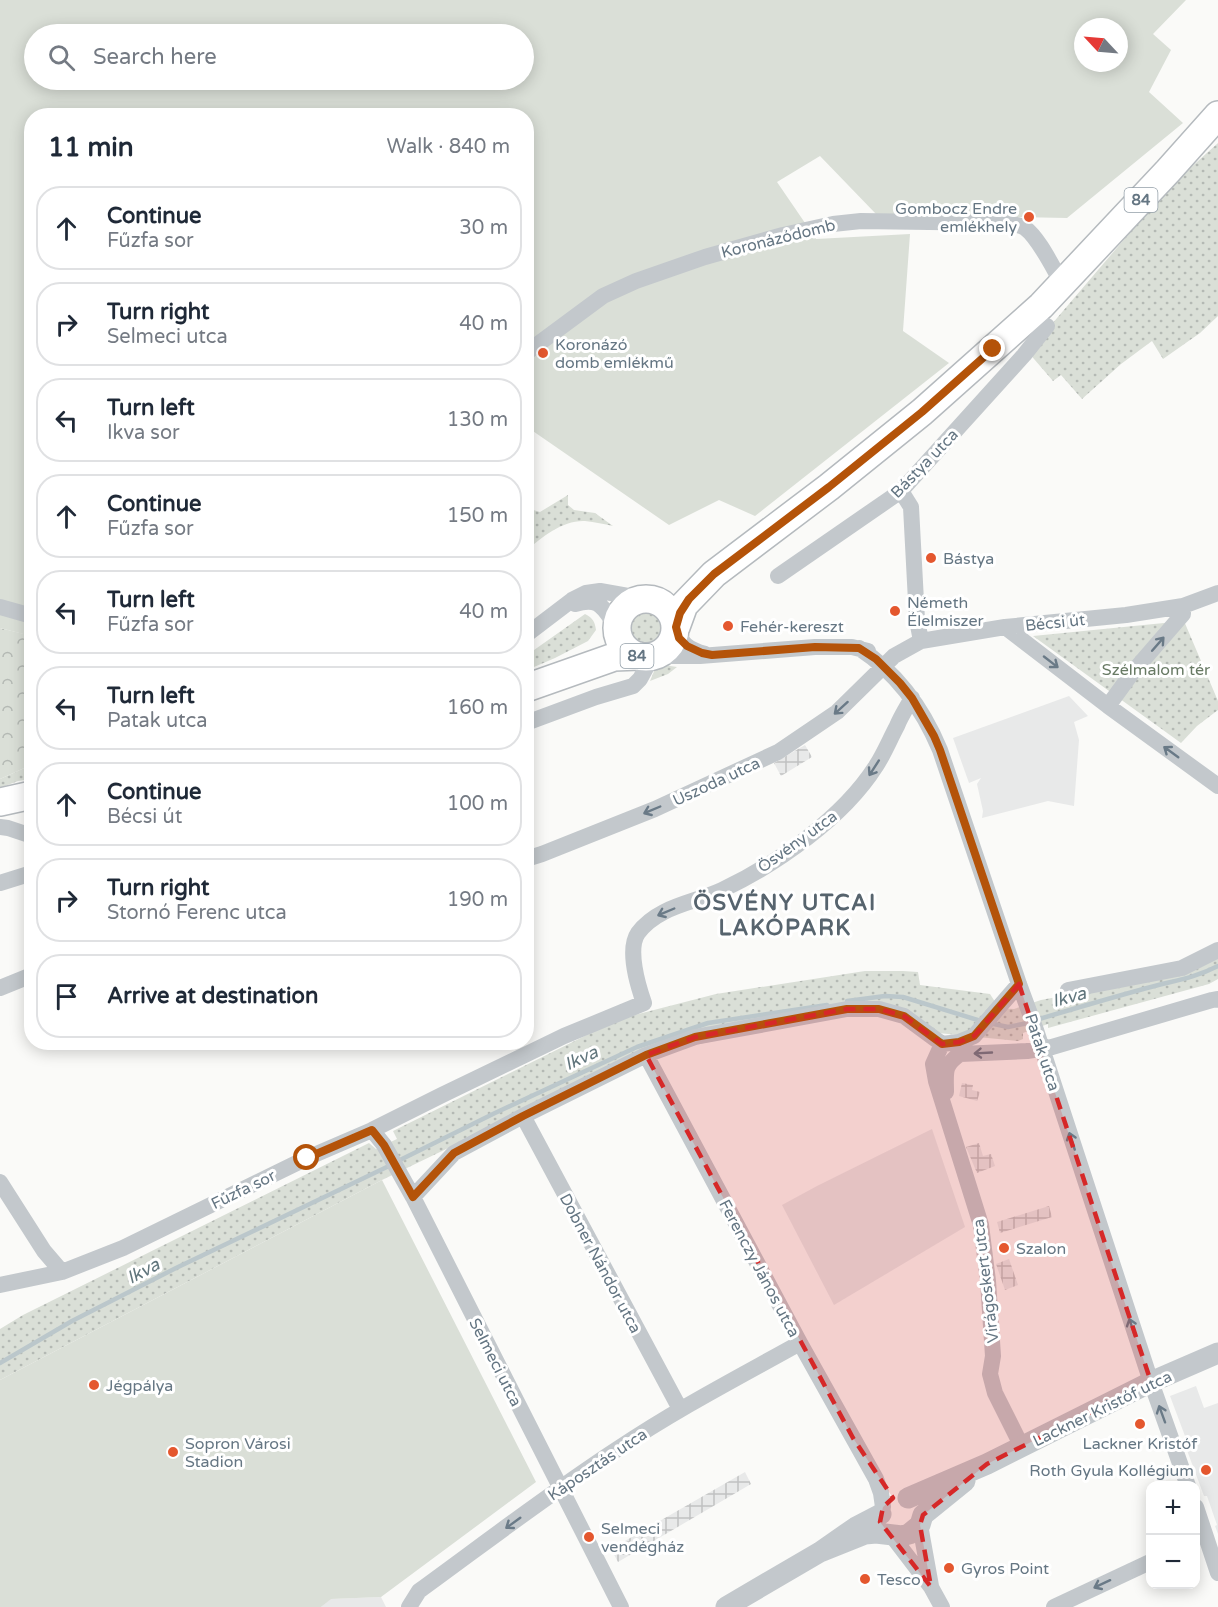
<!DOCTYPE html>
<meta charset="utf-8">
<style>
body{margin:0;font-family:"Varela Round",sans-serif;background:#f2f2f3;color:#1f2937}
.controls{position:absolute;right:18px;bottom:18px;display:grid;overflow:hidden;border-radius:12px;box-shadow:0 3px 15px #0003}
.controls button{width:54px;height:54px;display:grid;place-items:center;padding:0;border:0;border-bottom:2px solid #e0e1e3;background:#fff;color:#1f2937;font:30px sans-serif}
.compass{position:absolute;left:1074px;top:18px;width:54px;height:54px;border-radius:50%;background:#fff;box-shadow:0 3px 15px #0003;rotate:296deg}
.stop{position:absolute;width:18px;height:18px;margin:-14px;border:4px solid #b45309;border-radius:50%;background:#fff}
.stop.end{background:#b45309;border-color:#fff;box-shadow:0 2px 6px #0008}
.list{margin:0;padding:0;list-style:none}
h2{display:flex;justify-content:space-between;align-items:center;height:78px;margin:0;padding:0 24px;font-size:26px}
h2 small{font-size:20px;font-weight:400;color:#747a83}
.list li{display:grid;grid-template-columns:39px 1fr auto;gap:18px;align-items:center;box-sizing:border-box;height:84px;margin:0 12px 12px;padding:0 12px;border:2px solid #e0e1e3;border-radius:24px}
.list b{display:block;font-size:22px;white-space:nowrap}
.list p{margin:0;font-size:20px;white-space:nowrap;color:#747a83}
.list em{font-size:20px;font-style:normal;color:#747a83}
.icon{flex:none;width:33px;height:33px;fill:none;stroke:currentColor;stroke-width:2;stroke-linecap:round;stroke-linejoin:round}
.map{position:relative;flex:none;width:1218px;height:1607px;overflow:hidden}
.search{position:absolute;background:#fff;box-shadow:0 3px 15px #0003;left:24px;top:24px;width:510px;height:66px;display:flex;align-items:center;gap:15px;box-sizing:border-box;padding:0 21px;border-radius:33px;color:#747a83;font-size:22px}
.panel{position:absolute;background:#fff;box-shadow:0 3px 15px #0003;left:24px;top:108px;width:510px;height:942px;border-radius:24px}
.map>svg:first-child{display:block}
.built{fill:#e8e9e9}
.industrial{fill:url(#industrial-grid)}
.grass{fill:url(#grass-dots)}
.forest{fill:url(#forest-crowns)}
.garden{fill:#dadfd7;fill-rule:evenodd}
.lines{fill:none;stroke-linecap:round;stroke-linejoin:round}
.stream{stroke:#bbc7cb;stroke-width:4.5}
.primary-casing{stroke:#b5babe;stroke-width:30}
.minor{stroke:#c3c8cc;stroke-width:16}
.tertiary{stroke:#c3c8cc;stroke-width:21}
.primary{stroke:#fff;stroke-width:27}
.oneway{stroke:#6a7a87}
.route{stroke:#b45309;stroke-width:8}
.marked{fill:#d62828;fill-opacity:0.2;stroke:#d62828;stroke-width:4.5;stroke-dasharray:12 8;stroke-linejoin:round}
.poi-dot{fill:#e4572e;stroke:#fff;stroke-width:2}
.labels{text-anchor:middle;stroke-width:6;stroke-linejoin:round;paint-order:stroke}
.shield{fill:#fff;stroke:#939fa8;stroke-width:1.5}
.shield-label{font-size:15px;font-weight:bold;fill:#657683}
.poi-label{font-size:16px;fill:#657683;stroke:#fff;text-anchor:start}
.street-label{font-size:16px;fill:#657683;stroke:#fff}
.park-label{font-size:16px;fill:#687a64;stroke:#fff}
.water-label{font-size:18px;font-style:italic;fill:#60757c;stroke:#fff}
.district-label{font-size:22px;font-weight:bold;letter-spacing:1.5px;fill:#57646e;stroke:#fff}
</style>
<div class="map">
<svg width="1218" height="1607" viewBox="0 0 1218 1607">
<defs>
<pattern id="industrial-grid" width="8" height="8" patternUnits="userSpaceOnUse" patternTransform="scale(1.5)"><rect width="8" height="8" fill="#e8e9e9"/><path d="M0 4h8M4 0v8" fill="none" stroke="#c0c1c2"/></pattern>
<pattern id="grass-dots" width="8" height="8" patternUnits="userSpaceOnUse" patternTransform="scale(1.5)"><rect width="8" height="8" fill="#dadfd7"/><path d="M2 2h.1M6 6h.1" fill="none" stroke="#b4b9b4" stroke-width="1.8" stroke-linecap="round"/></pattern>
<pattern id="forest-crowns" width="20" height="18" patternUnits="userSpaceOnUse" patternTransform="scale(1.5)"><rect width="20" height="18" fill="#dadfd7"/><path d="M2 6a3 3 0 1 1 6 0M12 15a3 3 0 1 1 6 0" fill="none" stroke="#b4b9b4"/></pattern>
</defs>
<rect width="100%" height="100%" fill="#fafaf8"/>
<path class="built" d="M1069 696 1088 716 1074 722 1079 740 1074 806 1048 801 982 818 983 811 977 784 981 778 969 783 953 738Z
M932 1129 965 1227 834 1305 782 1205 817 1186Z
M1196 1386 1204 1408 1218 1403V1534L1215 1526 1217 1525 1207 1496H1204L1185 1445 1188 1444 1170 1396Z
M381 1597 386 1607H321L330 1599Z"/>
<path class="industrial" d="M805 745 812 757 781 776 774 763Z
M962 1083 973 1085 972 1090 980 1092 977 1101 959 1096Z
M979 1143 983 1156 991 1154 995 1166 977 1173 966 1147Z
M1049 1206 1052 1217 1000 1233 997 1222Z
M1009 1259 1018 1285 1005 1290 996 1264Z
M745 1472 751 1484 618 1562 611 1549Z"/>
<path class="grass" d="M1218 143V316L1200 333 1163 359 1152 341 1121 364 1082 399 1061 375 1053 381 1028 352 1168 188Z
M568 495V505L574 510 595 513 613 526C604 524 595 522 585 521 563 520 542 537 527 550V508L540 512Z
M627 627a18 18 0 1 1 36 0a18 18 0 1 1-36 0Z
M585 614C593 618 595 622 596 630L588 641 555 658 527 670V655Z
M1184 621 1218 701V710L1197 726 1181 743 1033 636Z
M664 665 677 667 668 674 650 681 655 669Z
M31 765V779L18 781 0 788V779Z
M1218 956V979L1209 984 1048 1028V1024L1023 1033V1039L1018 1041 938 1033 901 1012 833 1014 633 1059 382 1180 0 1380V1329L23 1315 369 1143 376 1149 397 1139 393 1131 619 1019 716 994 865 971H903L918 972 920 985 990 994 999 1008 1014 1009 1041 1000 1185 973Z"/>
<path class="forest" d="M0 628 32 636 31 765 0 779Z"/>
<path class="garden" d="M0 0H1186L1153 34 1171 50 1149 92 1183 123 1067 218 876 214 820 156 777 182 816 239 910 234 903 331 949 363 755 516 719 500 669 525 527 427 526 116H32L31 636 0 628ZM1083 27H1119V63H1083ZM34 34H524V80H34Z
M382 1180 536 1482 381 1597 331 1599 321 1607H0V1380Z"/>
<g class="lines">
<path class="stream" d="M847 1001 885 996 903 997 981 1021
M1036 1020C1073 1009 1110 998 1147 988 1172 981 1195 978 1218 966
M989 1023 1008 1027 1028 1023
M398 1161 495 1113 637 1047 708 1023 827 1005
M0 1363 72 1321 176 1268 391 1165"/>
<defs>
<path id="primary" d="M617 628a29 29 0 1 1 58 0a29 29 0 1 1-58 0Z
M676 627 684 605 714 574 829 487 922 412 1041 306 1168 171 1218 115
M526 688 614 657 639 656
M0 802 32 795"/>
</defs>
<use href="#primary" class="primary-casing"/>
<path class="minor" d="M526 353 603 296 636 281 705 257 783 235 833 224 861 221 997 223C1005 224 1017 223 1025 228 1039 238 1053 268 1062 283
M901 491 911 507 917 620 921 641
M778 576 901 491 1024 355 1047 326
M575 604C601 596 603 609 617 627
M0 607 32 616
M676 627C680 644 689 649 705 654
M1005 627 1108 706 1218 786
M526 635 572 600 586 593 600 591 645 599
M859 648C897 673 923 709 940 750L1019 984 1036 1030 1151 1382 1188 1486
M654 656H700L815 647H852L868 651
M1108 706 1132 673 1183 614V606
M526 723 596 697 633 686 640 679 652 657
M0 827 8 828 32 836
M526 859 542 854 655 809 778 752 837 712 894 656 921 641 1005 627 1126 615 1183 606 1218 593
M0 883 32 873
M0 988 32 975
M1068 990 1182 968 1218 950
M942 1044 933 1064 936 1081 981 1225 988 1281 993 1356 990 1374 995 1393 1022 1447
M646 1055 800 1343 876 1479 881 1493 883 1507
M946 1092C946 1072 943 1066 960 1054L1027 1051 1052 1047 1212 1000 1217 999 1218 1000
M523 1116 680 1409
M372 1130 384 1145 413 1197 621 1607
M0 1182 44 1251 62 1272
M413 1197 454 1153 523 1116 646 1055 695 1037 847 1009H879L904 1016 942 1044 959 1042 974 1036 1019 984
M0 1285 62 1272 123 1248 307 1158 372 1130 442 1095 564 1036 644 1003C638 986 627 949 638 933 658 906 694 903 722 890 777 864 843 818 876 766 884 754 890 739 897 726 901 716 907 707 912 698
M1196 1507 1218 1573
M920 1525 931 1586
M892 1536 931 1587 942 1607
M409 1607 419 1591C485 1543 550 1493 619 1448 677 1409 739 1377 800 1343
M1054 1607 1150 1562"/>
<path class="tertiary" d="M908 1498 987 1464 1151 1382 1218 1353
M820 1552 865 1534 876 1533 902 1536 909 1534 920 1525 923 1515 965 1481
M726 1607 820 1552 856 1527 881 1514"/>
<use href="#primary" class="primary"/>
</g>
<defs><path id="oneway-shaft" d="M-6 0H5M1.5-3L5.5 0L1.5 3" fill="none" stroke-width="1.6" stroke-linecap="round" stroke-linejoin="round" transform="scale(1.5)"/></defs>
<g class="oneway">
<use href="#oneway-shaft" transform="translate(1158 644) rotate(-49)"/>
<use href="#oneway-shaft" transform="translate(1051 662) rotate(38)"/>
<use href="#oneway-shaft" transform="translate(841 708) rotate(138)"/>
<use href="#oneway-shaft" transform="translate(1171 752) rotate(-144)"/>
<use href="#oneway-shaft" transform="translate(874 768) rotate(123)"/>
<use href="#oneway-shaft" transform="translate(652 810) rotate(157)"/>
<use href="#oneway-shaft" transform="translate(666 912) rotate(157)"/>
<use href="#oneway-shaft" transform="translate(983 1053) rotate(177)"/>
<use href="#oneway-shaft" transform="translate(1072 1141) rotate(-108)"/>
<use href="#oneway-shaft" transform="translate(1132 1327) rotate(-108)"/>
<use href="#oneway-shaft" transform="translate(1162 1414) rotate(-110)"/>
<use href="#oneway-shaft" transform="translate(513 1523) rotate(144)"/>
<use href="#oneway-shaft" transform="translate(1102 1584) rotate(155)"/>
</g>
<g class="lines">
<path class="route" d="M307 1158 372 1130 384 1145 413 1197 454 1153 523 1116 646 1055 695 1037 847 1009H879L904 1016 942 1044 959 1042 974 1036 1019 984 940 750 934 736 912 698 900 683 876 659 859 648 815 647 712 655 702 653 687 646 679 638 676 627 680 613 689 599 714 574 829 487 922 412 993 349"/>
</g>
<path class="marked" d="M1019 984 1151 1382 987 1464 923 1515 920 1525 931 1587 880 1522 883 1507 893 1498 853 1438 646 1055 695 1037 847 1009H879L904 1016 942 1044 959 1042 974 1036Z"/>
<g class="poi-dot">
<circle cx="1029" cy="217" r="6"/>
<circle cx="543" cy="353" r="6"/>
<circle cx="931" cy="558" r="6"/>
<circle cx="895" cy="611" r="6"/>
<circle cx="728" cy="626" r="6"/>
<circle cx="1004" cy="1248" r="6"/>
<circle cx="94" cy="1385" r="6"/>
<circle cx="1140" cy="1424" r="6"/>
<circle cx="173" cy="1452" r="6"/>
<circle cx="1206" cy="1470" r="6"/>
<circle cx="589" cy="1537" r="6"/>
<circle cx="949" cy="1568" r="6"/>
<circle cx="865" cy="1579" r="6"/>
</g>
<g class="labels">
<g class="shield">
<rect x="1124.5" y="188" width="33" height="24" rx="4.5"/>
<rect x="620.5" y="644" width="33" height="24" rx="4.5"/>
</g>
<g class="shield-label">
<text x="1141" y="205">84</text>
<text x="637" y="661">84</text>
</g>
<g class="poi-label">
<text x="1017" y="214" text-anchor="end">Gombocz Endre<tspan x="1017" dy="18">emlékhely</tspan></text>
<text x="555" y="350">Koronázó<tspan x="555" dy="18">domb emlékmű</tspan></text>
<text x="943" y="564">Bástya</text>
<text x="907" y="608">Németh<tspan x="907" dy="18">Élelmiszer</tspan></text>
<text x="740" y="632">Fehér-kereszt</text>
<text x="1016" y="1254">Szalon</text>
<text x="106" y="1391">Jégpálya</text>
<text x="185" y="1449">Sopron Városi<tspan x="185" dy="18">Stadion</tspan></text>
<text x="1140" y="1449" text-anchor="middle">Lackner Kristóf</text>
<text x="1194" y="1476" text-anchor="end">Roth Gyula Kollégium</text>
<text x="601" y="1534">Selmeci<tspan x="601" dy="18">vendégház</tspan></text>
<text x="961" y="1574">Gyros Point</text>
<text x="877" y="1585">Tesco</text>
</g>
<g class="street-label">
<text transform="translate(778 238) rotate(-14)" y="6">Koronázódomb</text>
<text transform="translate(924 463) rotate(-46)" y="6">Bástya utca</text>
<text transform="translate(1055 622) rotate(-6)" y="6">Bécsi út</text>
<text transform="translate(716 781) rotate(-25)" y="6">Uszoda utca</text>
<text transform="translate(797 841) rotate(-36)" y="6">Ösvény utca</text>
<text transform="translate(1043 1052) rotate(72)" y="6">Patak utca</text>
<text transform="translate(243 1189) rotate(-26)" y="6">Fűzfa sor</text>
<text transform="translate(601 1263) rotate(62)" y="6">Dobner Nándor utca</text>
<text transform="translate(760 1268) rotate(62)" y="6">Ferenczy János utca</text>
<text transform="translate(985 1281) rotate(-97)" y="6">Virágoskert utca</text>
<text transform="translate(496 1362) rotate(63)" y="6">Selmeci utca</text>
<text transform="translate(1102 1408) rotate(-26)" y="6">Lackner Kristóf utca</text>
<text transform="translate(597 1464) rotate(-34)" y="6">Káposztás utca</text>
</g>
<g class="park-label">
<text x="1156" y="675">Szélmalom tér</text>
</g>
<g class="water-label">
<text transform="translate(1069 997) rotate(-15)" y="6">Ikva</text>
<text transform="translate(581 1058) rotate(-25)" y="6">Ikva</text>
<text transform="translate(143 1271) rotate(-28)" y="6">Ikva</text>
</g>
<g class="district-label">
<text x="785" y="910">ÖSVÉNY UTCAI<tspan x="785" dy="25">LAKÓPARK</tspan></text>
</g>
</g>
</svg>
<div class="controls">
<button>+</button>
<button>−</button>
</div>
<svg class="compass" viewBox="-18 -18 36 36"><path d="M0-13l5 13h-10z" fill="#e53935"/><path d="M0 13l5-13h-10z" fill="#747a83"/></svg>
<div class="stop" style="left:307px;top:1158px"></div>
<div class="stop end" style="left:993px;top:349px"></div>
<div class="search"><svg class="icon" aria-label="search" viewBox="0 0 24 24"><circle cx="10" cy="10" r="6"/><path d="M15 15l6 6"/></svg>Search here</div>
<section class="panel">
<h2>11 min<small>Walk · 840 m</small></h2>
<ul class="list">
<li><svg class="icon" aria-label="ahead" viewBox="0 0 24 24"><path d="M12 20V5M6 11l6-6 6 6"/></svg><div><b>Continue</b><p>Fűzfa sor</p></div><em>30 m</em></li>
<li><svg class="icon" aria-label="right" viewBox="0 0 24 24"><path d="M7 20v-9h11M14 6l5 5-5 5"/></svg><div><b>Turn right</b><p>Selmeci utca</p></div><em>40 m</em></li>
<li><svg class="icon" aria-label="left" viewBox="0 0 24 24"><path d="M17 20v-9H6M10 6l-5 5 5 5"/></svg><div><b>Turn left</b><p>Ikva sor</p></div><em>130 m</em></li>
<li><svg class="icon" aria-label="ahead" viewBox="0 0 24 24"><path d="M12 20V5M6 11l6-6 6 6"/></svg><div><b>Continue</b><p>Fűzfa sor</p></div><em>150 m</em></li>
<li><svg class="icon" aria-label="left" viewBox="0 0 24 24"><path d="M17 20v-9H6M10 6l-5 5 5 5"/></svg><div><b>Turn left</b><p>Fűzfa sor</p></div><em>40 m</em></li>
<li><svg class="icon" aria-label="left" viewBox="0 0 24 24"><path d="M17 20v-9H6M10 6l-5 5 5 5"/></svg><div><b>Turn left</b><p>Patak utca</p></div><em>160 m</em></li>
<li><svg class="icon" aria-label="ahead" viewBox="0 0 24 24"><path d="M12 20V5M6 11l6-6 6 6"/></svg><div><b>Continue</b><p>Bécsi út</p></div><em>100 m</em></li>
<li><svg class="icon" aria-label="right" viewBox="0 0 24 24"><path d="M7 20v-9h11M14 6l5 5-5 5"/></svg><div><b>Turn right</b><p>Stornó Ferenc utca</p></div><em>190 m</em></li>
<li><svg class="icon" aria-label="arrive" viewBox="0 0 24 24"><path d="M6 21V4h12l-3 4 3 4H6"/></svg><div><b>Arrive at destination</b></div></li>
</ul>
</section>
</div>
